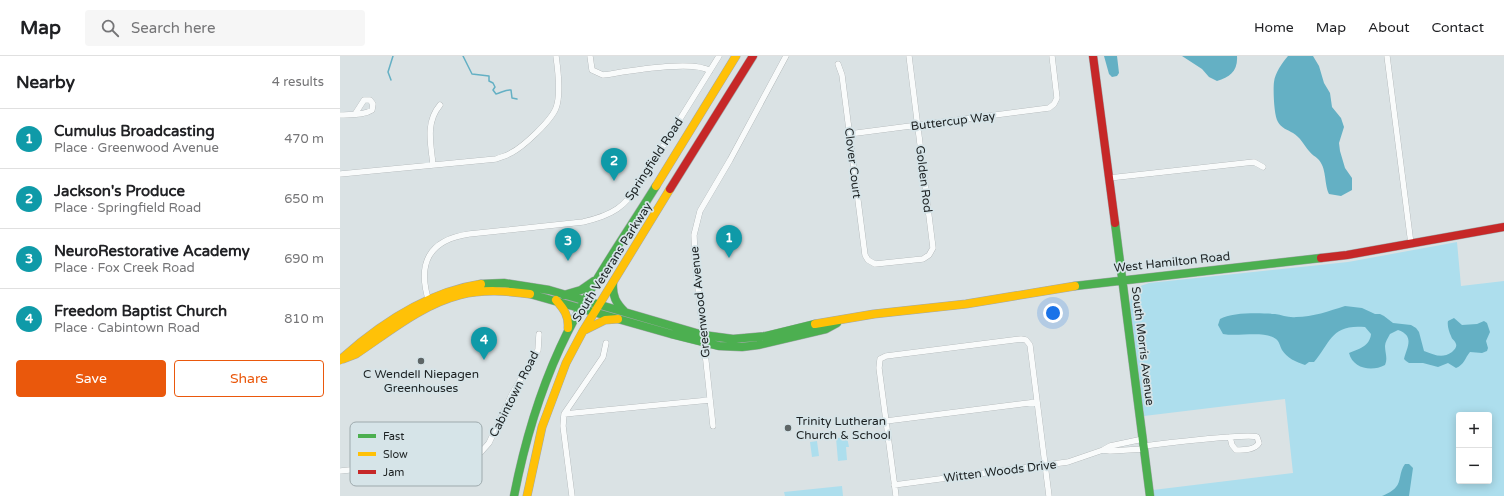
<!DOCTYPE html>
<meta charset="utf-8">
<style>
body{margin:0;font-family:"Varela Round",sans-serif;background:#f6f6f6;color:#202124}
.controls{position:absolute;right:12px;bottom:12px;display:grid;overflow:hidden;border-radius:4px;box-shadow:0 2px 10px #0003}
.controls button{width:36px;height:36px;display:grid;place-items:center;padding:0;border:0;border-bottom:1px solid #e0e0e0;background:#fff;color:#202124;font:20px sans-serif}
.you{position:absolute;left:713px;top:257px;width:14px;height:14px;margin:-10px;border:3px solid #fff;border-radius:50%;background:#1a73e8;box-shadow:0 0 0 6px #1a73e833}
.badge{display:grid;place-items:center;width:26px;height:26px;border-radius:50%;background:#ea580c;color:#fff;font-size:13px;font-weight:700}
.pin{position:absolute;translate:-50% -33px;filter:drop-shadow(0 1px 2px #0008)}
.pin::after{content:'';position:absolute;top:21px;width:14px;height:12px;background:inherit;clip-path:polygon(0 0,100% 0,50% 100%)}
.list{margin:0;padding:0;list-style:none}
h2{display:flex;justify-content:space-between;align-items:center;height:52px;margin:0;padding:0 16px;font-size:17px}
h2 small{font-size:13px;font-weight:400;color:#757577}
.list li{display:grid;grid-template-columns:26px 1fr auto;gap:12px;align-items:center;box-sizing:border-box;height:60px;padding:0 16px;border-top:1px solid #e0e0e0}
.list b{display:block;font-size:15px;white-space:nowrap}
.list p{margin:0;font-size:13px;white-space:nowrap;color:#757577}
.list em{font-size:13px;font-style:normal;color:#757577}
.actions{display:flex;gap:8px;padding:12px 16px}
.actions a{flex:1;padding:9px 0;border:1px solid #ea580c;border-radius:4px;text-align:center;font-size:14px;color:#ea580c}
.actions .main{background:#ea580c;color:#fff}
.icon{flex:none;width:22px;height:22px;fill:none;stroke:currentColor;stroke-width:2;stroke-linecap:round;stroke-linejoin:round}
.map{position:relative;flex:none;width:1164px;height:440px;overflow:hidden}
header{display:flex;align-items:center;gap:24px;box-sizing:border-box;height:56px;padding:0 20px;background:#fff;border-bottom:1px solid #e0e0e0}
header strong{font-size:19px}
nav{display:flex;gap:22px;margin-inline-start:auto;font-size:14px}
.search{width:280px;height:36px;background:#f6f6f6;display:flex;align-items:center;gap:10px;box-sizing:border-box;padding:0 14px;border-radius:4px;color:#757577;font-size:15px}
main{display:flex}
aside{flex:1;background:#fff}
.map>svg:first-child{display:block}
.green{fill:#addeed;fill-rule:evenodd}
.water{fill:#64b0c4}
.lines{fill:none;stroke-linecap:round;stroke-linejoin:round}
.stream{stroke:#64b0c4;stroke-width:1.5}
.street-casing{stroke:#a2a8aa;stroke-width:6}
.fast-casing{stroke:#a2a8aa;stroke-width:9}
.slow-casing{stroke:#a2a8aa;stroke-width:9}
.jam-casing{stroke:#a2a8aa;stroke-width:9}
.street{stroke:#f9fbfb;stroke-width:5.5}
.fast{stroke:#4caf50;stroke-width:8}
.slow{stroke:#ffc107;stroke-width:8}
.jam{stroke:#c62828;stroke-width:8}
.poi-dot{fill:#5e6566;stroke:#d6e4e8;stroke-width:1.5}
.labels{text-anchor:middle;stroke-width:3.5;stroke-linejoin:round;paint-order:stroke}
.street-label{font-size:12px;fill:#1c2122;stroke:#d6e4e8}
.poi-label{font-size:12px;fill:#1c2122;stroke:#d6e4e8}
.key{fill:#d6e4e8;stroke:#9eaaad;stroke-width:1}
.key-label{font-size:11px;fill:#1c2122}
</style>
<header>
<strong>Map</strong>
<div class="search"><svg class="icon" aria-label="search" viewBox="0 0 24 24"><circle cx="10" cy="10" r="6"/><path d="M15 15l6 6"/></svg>Search here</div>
<nav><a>Home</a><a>Map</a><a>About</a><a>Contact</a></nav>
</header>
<main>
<aside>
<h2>Nearby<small>4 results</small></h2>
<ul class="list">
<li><span class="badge" style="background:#0f9aa8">1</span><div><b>Cumulus Broadcasting</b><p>Place · Greenwood Avenue</p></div><em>470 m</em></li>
<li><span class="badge" style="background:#0f9aa8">2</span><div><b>Jackson's Produce</b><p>Place · Springfield Road</p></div><em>650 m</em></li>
<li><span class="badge" style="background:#0f9aa8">3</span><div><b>NeuroRestorative Academy</b><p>Place · Fox Creek Road</p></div><em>690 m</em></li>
<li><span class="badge" style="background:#0f9aa8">4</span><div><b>Freedom Baptist Church</b><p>Place · Cabintown Road</p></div><em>810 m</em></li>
</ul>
<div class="actions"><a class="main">Save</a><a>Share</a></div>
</aside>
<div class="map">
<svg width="1164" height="440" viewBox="0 0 1164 440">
<rect width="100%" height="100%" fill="#dae2e4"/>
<path class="green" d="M1117 186 1121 230 1164 225V440H814L813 434 953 417 945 343 804 360 790 250C791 234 794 232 809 227L1008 206ZM1119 359H1149V425H1119Z
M507 381 509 391H506L507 404 498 405 496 382Z
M477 385 479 400 472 401 470 386Z
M502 430 503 440H445L444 436Z"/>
<path class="water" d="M764 0H777L779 17 777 20 772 21 769 18Z
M842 0H897C898 15 890 21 877 25L869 21 862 13Z
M948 0H973L979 10 984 27 990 37 992 51 1001 62 1004 71 999 87 1000 95 1005 112 1012 122V134L1001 140 989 138C984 128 987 112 978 103 975 100 972 99 969 95 964 89 960 81 953 77 948 74 941 72 938 66 934 60 933 34 934 26 935 17 942 7 948 0Z
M1005 250 1022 252 1035 258H1040L1044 260 1053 267 1071 269 1076 272 1079 276 1084 295C1095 299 1102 303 1112 296 1115 293 1117 291 1116 288 1115 284 1112 284 1111 280 1109 276 1107 269 1108 265L1114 262 1122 269 1137 268 1144 265 1147 267 1150 276 1146 285 1148 292 1147 295 1142 297 1130 296C1125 302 1124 309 1116 312L1108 307 1098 311 1083 307H1069L1066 305 1064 303C1067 291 1075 280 1058 274L1050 278C1048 282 1045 286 1045 290 1045 297 1048 302 1045 309 1032 316 1013 313 1009 297 1019 293 1030 290 1031 278L1025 271C991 268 991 286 974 306H969L965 309C956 306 947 302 942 294 940 290 939 285 936 283 923 274 899 281 883 278L878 269 880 263C892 256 920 257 935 258 942 259 949 262 956 261 973 261 989 255 1005 250Z
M1065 408H1069L1073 412 1069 440H1042C1047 438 1053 435 1056 431 1061 426 1059 416 1065 408Z"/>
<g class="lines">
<path class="stream" d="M123 0 132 18 149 20V25L153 27 155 31 153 34 156 38C161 37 166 33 171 34L172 42 177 43
M51 24 48 16 53 0"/>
<defs>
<path id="street" d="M250 0 252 14 263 19C285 16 353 3 370 15
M1047 0 1071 188
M498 8 502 19 525 199 528 204 535 208 583 203 589 199 593 192 569 0
M0 59C10 58 23 60 32 54L33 48 30 44H24L15 58
M509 78 709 52 714 48 717 42 712 0
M93 109C91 88 85 67 100 49
M0 118 156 103C161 101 166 100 171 97 183 91 211 65 216 52 221 39 218 14 216 0
M769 122 914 106 923 111
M89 246C77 208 88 184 129 178L243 166C273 159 285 151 301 126L379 0
M224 358 370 344
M546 365 697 346
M373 370 355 204 354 179 360 155 390 104 446 0
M804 390C819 388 909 377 917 381L919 387C915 394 904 394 896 394L892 389 890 381
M763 394 770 395 804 393
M0 415 131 401 141 396 149 387 172 338 198 294 199 278
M554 429 728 406 763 394 770 390 803 383
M232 440 223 370 224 358 263 301 266 287
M556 440 539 312 540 303 546 300 681 283 686 284 690 289 709 440"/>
<path id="fast" d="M775 167 810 440
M273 227C272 240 276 247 285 256
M141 228 164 227 209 234 363 279 393 283 426 280 475 268
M735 230 981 202
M190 238 331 278 379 290 402 291 418 289 486 273 497 267
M224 239 241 234 254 225
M174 440C184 389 198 340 220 292 246 235 283 183 316 130"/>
<path id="slow" d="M316 130 396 0
M216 244C224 253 229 260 228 272
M475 268 534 258 626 248 735 230
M245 274 265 264 278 263
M3 303 16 298C49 276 81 249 120 239 143 233 167 235 190 238
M0 304C40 268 88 236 141 228
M187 440 202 371 226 307 243 275 330 133"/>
<path id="jam" d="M753 0 775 167
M330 133 413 0
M981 202 1007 199 1164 171"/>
</defs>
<use href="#street" class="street-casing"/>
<use href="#fast" class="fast-casing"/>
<use href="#slow" class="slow-casing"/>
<use href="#jam" class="jam-casing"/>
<use href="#street" class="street"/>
<use href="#fast" class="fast"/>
<use href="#slow" class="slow"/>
<use href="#jam" class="jam"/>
</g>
<g class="poi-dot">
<circle cx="81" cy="305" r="4"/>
<circle cx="448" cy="372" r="4"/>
</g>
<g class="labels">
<g class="street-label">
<text transform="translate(613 65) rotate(-7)" y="4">Buttercup Way</text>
<text transform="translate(314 103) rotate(-57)" y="4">Springfield Road</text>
<text transform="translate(513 107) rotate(83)" y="4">Clover Court</text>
<text transform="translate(584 123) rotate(83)" y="4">Golden Rod</text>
<text transform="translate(272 206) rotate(-58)" y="4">South Veterans Parkway</text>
<text transform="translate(832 206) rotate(-6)" y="4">West Hamilton Road</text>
<text transform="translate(360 246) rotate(-96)" y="4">Greenwood Avenue</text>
<text transform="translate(803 290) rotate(83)" y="4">South Morris Avenue</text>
<text transform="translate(174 338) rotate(-63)" y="4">Cabintown Road</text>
<text transform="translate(660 415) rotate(-7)" y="4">Witten Woods Drive</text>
</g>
<g class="poi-label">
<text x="81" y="322">C Wendell Niepagen<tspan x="81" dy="14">Greenhouses</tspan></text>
<text x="456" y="369" text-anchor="start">Trinity Lutheran<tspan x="456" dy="14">Church &amp; School</tspan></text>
</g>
</g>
<rect x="10" y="366" width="132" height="64" rx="6" class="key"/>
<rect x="18" y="378" width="18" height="4" fill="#4caf50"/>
<rect x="18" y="396" width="18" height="4" fill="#ffc107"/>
<rect x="18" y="414" width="18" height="4" fill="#c62828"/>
<g class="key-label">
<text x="43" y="384">Fast</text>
<text x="43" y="402">Slow</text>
<text x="43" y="420">Jam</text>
</g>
</svg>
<div class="controls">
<button>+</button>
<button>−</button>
</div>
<div class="you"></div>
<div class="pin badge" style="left:389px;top:202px;background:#0f9aa8">1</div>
<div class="pin badge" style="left:274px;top:125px;background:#0f9aa8">2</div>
<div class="pin badge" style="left:228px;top:205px;background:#0f9aa8">3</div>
<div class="pin badge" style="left:144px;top:304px;background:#0f9aa8">4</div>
</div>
</main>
